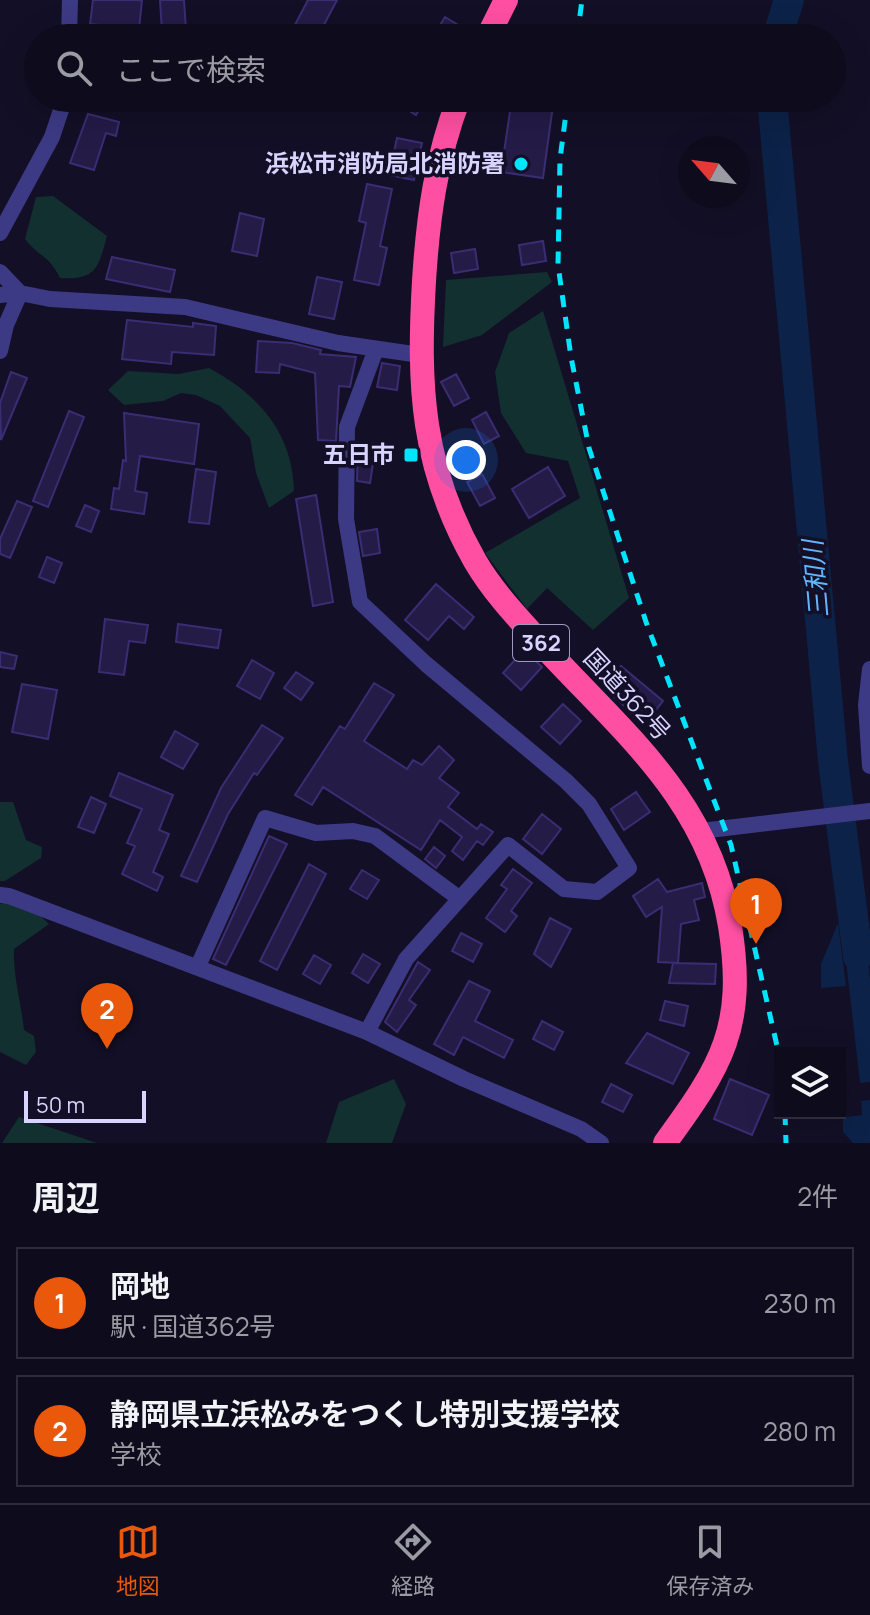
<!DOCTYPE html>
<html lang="ja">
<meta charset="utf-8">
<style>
body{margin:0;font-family:Manrope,"Noto Sans JP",sans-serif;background:#1c1929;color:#f1f3f6}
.controls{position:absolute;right:24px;bottom:24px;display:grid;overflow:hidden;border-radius:0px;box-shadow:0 8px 32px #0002}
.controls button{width:72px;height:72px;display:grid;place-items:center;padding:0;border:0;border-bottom:2px solid #2e2b3b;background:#0e0b1c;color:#f1f3f6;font:40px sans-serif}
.compass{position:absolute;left:678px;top:136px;width:72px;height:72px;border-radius:50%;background:#0e0b1c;box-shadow:0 8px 32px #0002;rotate:298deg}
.scale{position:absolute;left:24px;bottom:20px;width:122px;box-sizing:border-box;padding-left:8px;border:4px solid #d9d4ff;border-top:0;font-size:22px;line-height:28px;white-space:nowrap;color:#d9d4ff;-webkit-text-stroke:6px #130f26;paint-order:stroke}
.you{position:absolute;left:466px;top:460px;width:28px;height:28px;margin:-20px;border:6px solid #fff;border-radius:50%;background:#1a73e8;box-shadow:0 0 0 12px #1a73e833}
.badge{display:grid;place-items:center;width:52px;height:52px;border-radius:50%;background:#ea580c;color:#fff;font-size:26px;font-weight:700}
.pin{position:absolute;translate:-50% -66px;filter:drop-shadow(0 2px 4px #0008)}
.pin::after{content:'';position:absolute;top:42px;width:28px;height:24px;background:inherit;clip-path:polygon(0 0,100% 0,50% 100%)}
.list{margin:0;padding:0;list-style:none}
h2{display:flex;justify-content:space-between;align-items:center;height:104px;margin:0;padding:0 32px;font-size:34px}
h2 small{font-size:26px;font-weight:400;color:#9b9ba3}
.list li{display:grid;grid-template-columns:52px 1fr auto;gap:24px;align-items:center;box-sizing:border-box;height:112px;margin:0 16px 16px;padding:0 16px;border:2px solid #2e2b3b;border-radius:0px}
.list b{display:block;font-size:30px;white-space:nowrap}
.list p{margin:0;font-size:26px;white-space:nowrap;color:#9b9ba3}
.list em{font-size:26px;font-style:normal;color:#9b9ba3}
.icon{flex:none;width:44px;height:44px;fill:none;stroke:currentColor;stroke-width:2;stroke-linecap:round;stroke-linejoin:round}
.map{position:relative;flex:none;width:870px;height:1143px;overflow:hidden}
.search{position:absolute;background:#0e0b1c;box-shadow:0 8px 32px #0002;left:24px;right:24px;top:24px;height:88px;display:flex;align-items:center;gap:20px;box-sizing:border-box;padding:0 28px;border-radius:44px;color:#9b9ba3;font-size:30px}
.sheet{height:360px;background:#0e0b1c}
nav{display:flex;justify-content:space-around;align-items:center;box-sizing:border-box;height:112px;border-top:2px solid #2e2b3b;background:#0e0b1c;font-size:22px;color:#9b9ba3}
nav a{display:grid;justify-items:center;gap:4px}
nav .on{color:#ea580c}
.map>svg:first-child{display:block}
.green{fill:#12302f}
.water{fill:#0c2248}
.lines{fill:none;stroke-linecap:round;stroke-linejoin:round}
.river{stroke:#0c2248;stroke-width:30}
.building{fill:#241b47;stroke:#3b2d73;stroke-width:2}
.minor{stroke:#3d3a85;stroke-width:16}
.highway{stroke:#ff4fa3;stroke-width:24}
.rail{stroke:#00e5ff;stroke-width:5;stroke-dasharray:12 10;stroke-linecap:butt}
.poi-dot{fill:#00e5ff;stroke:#130f26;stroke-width:3}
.labels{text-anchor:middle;stroke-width:7;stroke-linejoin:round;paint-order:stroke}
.shield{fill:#130f26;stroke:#9e99be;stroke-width:2}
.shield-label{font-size:22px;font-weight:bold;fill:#d9d4ff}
.poi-label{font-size:24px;font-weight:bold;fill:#d9d4ff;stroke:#130f26;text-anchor:end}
.street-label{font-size:24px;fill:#d9d4ff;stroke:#130f26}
.water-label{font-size:26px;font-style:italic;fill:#62b6ff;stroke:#130f26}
</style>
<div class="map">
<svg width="870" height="1143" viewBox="0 0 870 1143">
<rect width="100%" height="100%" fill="#130f26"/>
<path class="green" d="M53 196 107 236C98 269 96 280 60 278 48 254 40 258 25 239L36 197Z
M547 272 552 282 482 335 443 347 446 280Z
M543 311 629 598 593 630 547 588 527 609 485 553 580 498 568 461 526 453 501 413 495 372 509 333Z
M209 368C258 394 293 433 294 491L269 508 256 473 250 438 220 406 196 395 181 393 163 401 124 405 108 390 128 371 179 374Z
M0 802H13L26 840 42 847 41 858 5 881H0Z
M12 902 34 910 49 924 14 949C13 977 21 1001 24 1030L34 1036 36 1052 26 1065 0 1052V904Z
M394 1079 406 1104 392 1143H326L339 1102Z
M19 1117 97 1143H2Z"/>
<path class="water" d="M849 889 853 920 866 937 870 980V1082L860 1083 841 917Z
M838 923 846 986 821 988V964Z
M870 1100V1143H853L843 1132V1103L847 1117 862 1115 861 1101Z"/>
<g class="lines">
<path class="river" d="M777 38 789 0
M772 98 833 761 858 956"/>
</g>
<path class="building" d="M93 0H142L139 29 90 24Z
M160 0H184L186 30 162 32Z
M308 0H337L317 38H288Z
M445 17 473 34 472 38H432Z
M389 98H426L416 115Z
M512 98H554L543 178 501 172Z
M88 114 119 122 116 136 106 133 94 170 70 163Z
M397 138 422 143 414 180 389 175Z
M367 184 392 189 380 246 387 248 379 285 354 280 366 223 359 221Z
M240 213 264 219 257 256 232 251Z
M543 241 546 261 522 265 519 245Z
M475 249 478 269 454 273 451 253Z
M112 257 175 270 170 292 106 279Z
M317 277 342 282 334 319 309 314Z
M127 320 193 327V323L216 326 214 355 172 352 171 364 122 359Z
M258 341 292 343 321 350 320 354 356 357 350 387 339 386 336 441 318 440 315 373 280 364 279 373 256 372Z
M382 363 400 366 397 390 377 387Z
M11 372 27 378 1 440 0 403Z
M456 374 469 398 454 406 441 382Z
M69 411 84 417 48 507 33 501Z
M486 412 499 436 484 444 472 420Z
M124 413 199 424 194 464 140 456 135 491 147 493 144 514 111 509 114 488 119 489 123 460 126 461Z
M358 442 376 444 370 483 357 481Z
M548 467 565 496 529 518 512 489Z
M196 469 216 472 209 524 189 522Z
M482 474 495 498 480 506 467 482Z
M316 495 333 602 313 606 296 499Z
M17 501 32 507 10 558 0 554V539Z
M85 505 99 511 91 532 76 526Z
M377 529 380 553 363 556 359 532Z
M47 557 62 563 54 583 39 577Z
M436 584 474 617 464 629 449 616 428 640 405 620Z
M105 619 148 625 145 643 129 641 124 675 99 672Z
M178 624 221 630 218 648 176 642Z
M524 650 542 667 521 690 503 673Z
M0 652 17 656 14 669 0 667Z
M252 660 274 673 260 699 237 686Z
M621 666 663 701 645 724 604 688Z
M296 672 313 683 301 700 284 688Z
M374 683 394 695 364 741 407 769 413 760 422 765 439 746 454 760 439 778 459 793 448 807 477 829 481 824 493 832 483 845 477 841 463 860 452 851 462 837 440 820 421 850 323 787 312 805 295 795 340 726 345 729Z
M22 684 57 690 48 739 12 732Z
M563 704 581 721 560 744 541 727Z
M262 725 283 738 257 775 254 773 228 814 197 882 181 876 221 788Z
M175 731 198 744 183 769 161 757Z
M119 773 173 795 159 830 169 834 153 872 163 877 157 891 122 874 135 846 127 843 142 809 110 796Z
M636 792 650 812 624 830 611 809Z
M91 797 106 804 94 833 78 827Z
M542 814 561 829 542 854 523 839Z
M269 836 287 844 226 965 213 959Z
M434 847 445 856 436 868 425 859Z
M309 864 326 874 277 970 260 961Z
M513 869 532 883 511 911 517 916 505 932 486 918 507 889 501 885Z
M362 870 379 880 367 899 350 889Z
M658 879 667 892 702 883 705 897 694 900 699 920 681 924 678 963 658 962 662 907 646 917 633 896Z
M550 918 571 929 551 967 534 954Z
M461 933 482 944 473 962 452 951Z
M363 954 380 964 368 983 352 973Z
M314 955 331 965 320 984 303 974Z
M418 962 430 970 409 1000 416 1005 397 1032 385 1022Z
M673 963 716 964 715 984 669 983Z
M469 981 490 991 475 1021 513 1040 504 1058 463 1037 454 1055 434 1044Z
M665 1001 688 1006 684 1026 660 1020Z
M542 1021 563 1032 554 1050 533 1039Z
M647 1033 689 1053 673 1084 626 1063Z
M730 1079 769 1095 752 1135 714 1119Z
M611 1084 632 1095 623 1112 602 1102Z"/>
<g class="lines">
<path class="minor" d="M69 38 70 0
M0 233 52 137 65 98
M0 272 20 293 50 299 185 307 338 343 420 355
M0 295 20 293 6 325 0 351
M870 669 866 705 870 766
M701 831 870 811
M0 895 9 896 367 1032 464 1079 581 1129 601 1143
M198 966 265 818 316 833 353 831 375 836 460 899
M367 1032 406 959 508 845 564 889 597 892 629 868 589 804 566 781 426 664 360 602 346 519 347 427 376 349"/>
<path class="highway" d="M487 38 506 0
M459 98C436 158 428 217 424 281 418 386 421 466 475 561 495 595 521 621 547 650 628 737 710 803 730 926 746 1027 722 1065 665 1143"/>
<path class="rail" d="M577 38 582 0
M568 98 560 159 558 265 571 357 589 448 646 622 731 845 780 1059
M785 1113 786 1143"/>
</g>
<g class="poi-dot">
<circle cx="521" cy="164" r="8"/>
<rect x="403" y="447" width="16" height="16" rx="4"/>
</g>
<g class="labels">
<rect class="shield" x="513" y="625" width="56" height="36" rx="6"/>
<g class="shield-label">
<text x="541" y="651">362</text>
</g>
<g class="poi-label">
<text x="505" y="172">浜松市消防局北消防署</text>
<text x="395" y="463">五日市</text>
</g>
<g class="street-label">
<text transform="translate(627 695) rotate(47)" y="8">国道362号</text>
</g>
<g class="water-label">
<text transform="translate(816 579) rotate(-95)" y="9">三和川</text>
</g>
</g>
</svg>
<div class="controls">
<button><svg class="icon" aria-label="layers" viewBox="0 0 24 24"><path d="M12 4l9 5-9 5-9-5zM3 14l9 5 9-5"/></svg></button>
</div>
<svg class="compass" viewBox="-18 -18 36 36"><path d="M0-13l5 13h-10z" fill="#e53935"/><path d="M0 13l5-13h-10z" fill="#9b9ba3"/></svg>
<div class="scale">50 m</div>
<div class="you"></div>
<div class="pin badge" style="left:756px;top:944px">1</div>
<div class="pin badge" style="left:107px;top:1049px">2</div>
<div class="search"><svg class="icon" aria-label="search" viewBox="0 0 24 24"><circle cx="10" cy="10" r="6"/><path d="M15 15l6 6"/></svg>ここで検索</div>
</div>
<section class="sheet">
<h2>周辺<small>2件</small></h2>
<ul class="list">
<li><span class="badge">1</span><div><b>岡地</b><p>駅 · 国道362号</p></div><em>230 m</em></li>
<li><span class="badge">2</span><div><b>静岡県立浜松みをつくし特別支援学校</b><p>学校</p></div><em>280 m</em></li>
</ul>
</section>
<nav>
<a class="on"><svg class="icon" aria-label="map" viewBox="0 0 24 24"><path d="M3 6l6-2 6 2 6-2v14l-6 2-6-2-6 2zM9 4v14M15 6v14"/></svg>地図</a>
<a><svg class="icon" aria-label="directions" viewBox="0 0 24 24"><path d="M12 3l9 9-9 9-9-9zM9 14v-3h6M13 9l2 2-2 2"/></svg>経路</a>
<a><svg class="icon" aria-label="saved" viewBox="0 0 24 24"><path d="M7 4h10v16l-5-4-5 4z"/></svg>保存済み</a>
</nav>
